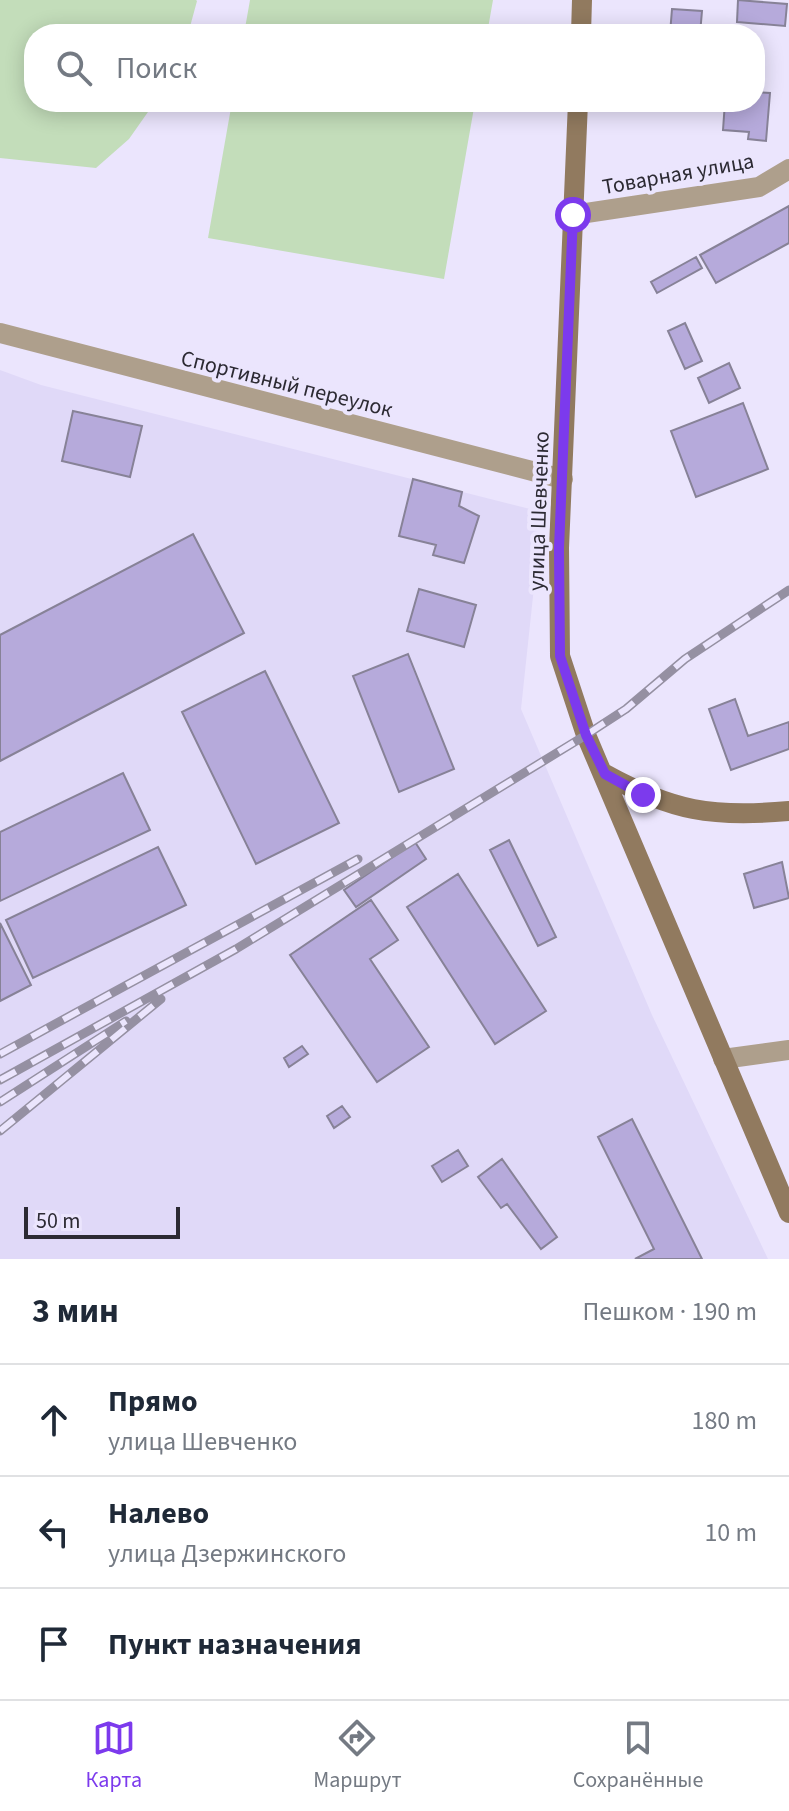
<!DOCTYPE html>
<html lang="ru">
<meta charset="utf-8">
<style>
body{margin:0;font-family:"Source Sans 3",sans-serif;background:#f6f6f7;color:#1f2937}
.scale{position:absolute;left:24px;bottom:20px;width:156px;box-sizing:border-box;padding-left:8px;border:4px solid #2c2a33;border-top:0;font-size:22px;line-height:28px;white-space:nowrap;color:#2c2a33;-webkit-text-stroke:6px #ebe5fd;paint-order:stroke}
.stop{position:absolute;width:24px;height:24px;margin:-18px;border:6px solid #7c3aed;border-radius:50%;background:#fff}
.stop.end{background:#7c3aed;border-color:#fff;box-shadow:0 2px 8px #0008}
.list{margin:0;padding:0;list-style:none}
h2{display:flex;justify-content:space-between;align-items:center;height:104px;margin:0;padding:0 32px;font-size:34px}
h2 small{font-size:26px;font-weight:400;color:#747a83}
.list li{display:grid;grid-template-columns:52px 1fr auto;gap:24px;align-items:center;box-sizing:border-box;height:112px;padding:0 32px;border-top:2px solid #e0e1e3}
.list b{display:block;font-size:30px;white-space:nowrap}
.list p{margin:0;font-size:26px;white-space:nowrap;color:#747a83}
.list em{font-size:26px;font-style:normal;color:#747a83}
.icon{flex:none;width:44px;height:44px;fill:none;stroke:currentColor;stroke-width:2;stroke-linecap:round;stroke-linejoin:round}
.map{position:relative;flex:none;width:789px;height:1259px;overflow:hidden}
.search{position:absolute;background:#fff;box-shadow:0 4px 20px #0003;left:24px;right:24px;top:24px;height:88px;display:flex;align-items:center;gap:20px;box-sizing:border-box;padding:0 28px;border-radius:32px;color:#747a83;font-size:30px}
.sheet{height:440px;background:#fff}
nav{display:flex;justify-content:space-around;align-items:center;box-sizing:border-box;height:112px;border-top:2px solid #e0e1e3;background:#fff;font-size:22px;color:#747a83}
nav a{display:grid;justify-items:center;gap:4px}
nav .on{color:#7c3aed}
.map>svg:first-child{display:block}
.built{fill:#e0d9f8}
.green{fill:#c3ddba}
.building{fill:#b6aadb;stroke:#878297;stroke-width:2}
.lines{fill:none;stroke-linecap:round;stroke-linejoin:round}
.street{stroke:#ae9f8c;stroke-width:20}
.secondary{stroke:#917a5f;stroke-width:20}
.rail-casing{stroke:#9590a2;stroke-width:9}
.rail{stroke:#ebe5fd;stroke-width:6;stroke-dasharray:18;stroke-linecap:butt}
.route{stroke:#7c3aed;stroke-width:10}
.labels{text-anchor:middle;stroke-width:8;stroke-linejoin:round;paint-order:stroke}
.street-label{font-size:22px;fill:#2c2a33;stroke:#ebe5fd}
</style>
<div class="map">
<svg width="789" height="1259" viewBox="0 0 789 1259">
<rect width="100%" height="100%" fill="#ebe5fd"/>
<path class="built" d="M0 370 41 385 542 512 521 709 652 1015 768 1259H0Z"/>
<path class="green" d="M0 0H196L197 1 188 34H34V102H155L129 139 96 168 0 158Z
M250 0H493L487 34H244Z
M232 102H475L444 279 208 238Z"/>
<path class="building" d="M738 0 787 4 785 26 737 22Z
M672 9 702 11 700 34H670Z
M755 92 770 93 766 141 748 139 749 132 723 130 725 102H755Z
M789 206V243L716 283 700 255Z
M696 257 702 268 657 293 651 282Z
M685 323 702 361 685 369 668 331Z
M729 363 740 388 709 403 698 378Z
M743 403 768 469 696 497 671 431Z
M73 411 142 426 130 477 62 461Z
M413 479 462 492 459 506 479 516 464 563 433 555 436 545 399 536Z
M193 534 244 633 0 761V635Z
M419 589 476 605 464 647 407 631Z
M408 654 454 769 399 792 353 676Z
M265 671 339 823 256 864 182 712Z
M735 699 748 736 789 722V749L731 770 709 709Z
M123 773 150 830 0 901V832Z
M509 840 556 937 538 946 490 850Z
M415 842 426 859 356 907 344 890Z
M158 847 186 905 33 978 6 920Z
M782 862 789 898 754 908 744 874Z
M458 874 546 1011 495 1044 407 907Z
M371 900 398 940 370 959 429 1047 377 1082 290 955Z
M0 923 31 985 0 1001Z
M302 1046 308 1054 289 1067 284 1058Z
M342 1106 350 1117 334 1128 327 1116Z
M632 1119 702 1259H635L654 1249 598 1137Z
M458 1150 468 1166 442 1182 432 1166Z
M502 1159 557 1237 541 1249 507 1204 501 1208 478 1177Z"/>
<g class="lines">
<path class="street" d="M573 215 759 187 789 169
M0 333 563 479
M723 1059 789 1050"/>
<path class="secondary" d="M581 34 582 0
M578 102 559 548 560 656 586 735 789 1213
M605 774C672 811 712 818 789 811"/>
<defs>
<path id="rail" d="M0 1054 358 859
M0 1080 236 949 586 735 626 709 685 659 789 590
M0 1102 126 1021
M0 1131 161 999"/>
</defs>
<use href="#rail" class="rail-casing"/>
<use href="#rail" class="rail"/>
</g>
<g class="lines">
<path class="route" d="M573 215 559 548 560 656 586 735 605 774 643 795"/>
</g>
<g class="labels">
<g class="street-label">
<text transform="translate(678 173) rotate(-10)" y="8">Товарная улица</text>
<text transform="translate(287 383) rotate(14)" y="8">Спортивный переулок</text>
<text transform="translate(538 511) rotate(-88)" y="8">улица Шевченко</text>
</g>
</g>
</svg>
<div class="scale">50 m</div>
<div class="stop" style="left:573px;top:215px"></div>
<div class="stop end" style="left:643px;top:795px"></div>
<div class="search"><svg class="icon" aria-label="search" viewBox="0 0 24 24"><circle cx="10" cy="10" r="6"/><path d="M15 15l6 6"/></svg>Поиск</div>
</div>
<section class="sheet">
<h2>3 мин<small>Пешком · 190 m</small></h2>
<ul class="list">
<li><svg class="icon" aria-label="ahead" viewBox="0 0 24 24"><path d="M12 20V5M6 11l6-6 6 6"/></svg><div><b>Прямо</b><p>улица Шевченко</p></div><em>180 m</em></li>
<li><svg class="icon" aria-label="left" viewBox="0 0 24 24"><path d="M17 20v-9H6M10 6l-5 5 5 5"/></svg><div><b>Налево</b><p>улица Дзержинского</p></div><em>10 m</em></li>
<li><svg class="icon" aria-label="arrive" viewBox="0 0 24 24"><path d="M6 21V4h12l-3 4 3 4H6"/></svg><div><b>Пункт назначения</b></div></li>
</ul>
</section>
<nav>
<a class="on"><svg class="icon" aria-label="map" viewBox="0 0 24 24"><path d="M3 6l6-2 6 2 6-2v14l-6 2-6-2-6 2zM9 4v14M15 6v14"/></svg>Карта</a>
<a><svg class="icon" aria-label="directions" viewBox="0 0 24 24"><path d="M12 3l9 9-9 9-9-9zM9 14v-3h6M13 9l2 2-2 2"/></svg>Маршрут</a>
<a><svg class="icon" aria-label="saved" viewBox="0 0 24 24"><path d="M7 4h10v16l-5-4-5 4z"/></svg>Сохранённые</a>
</nav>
